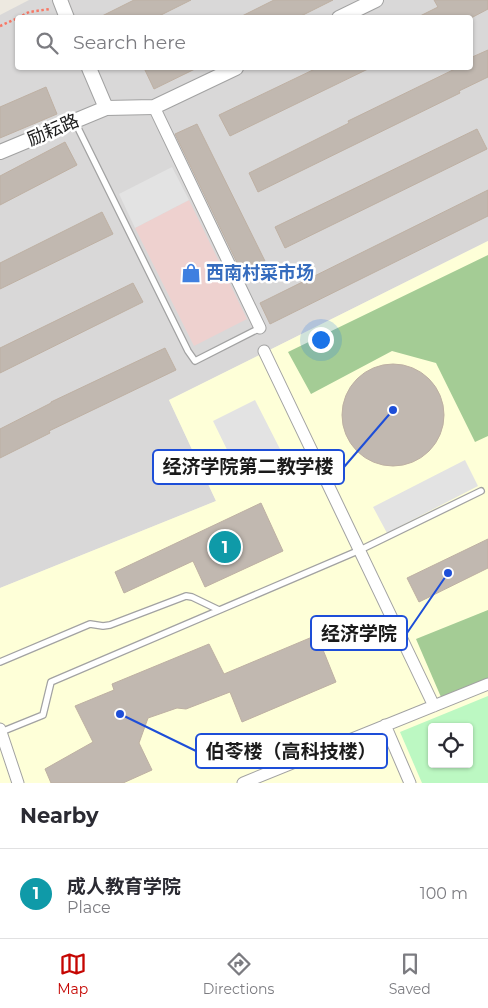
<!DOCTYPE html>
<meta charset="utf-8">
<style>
body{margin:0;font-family:Montserrat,"Noto Sans SC",sans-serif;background:#f7f7f7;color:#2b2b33}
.controls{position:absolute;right:15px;bottom:15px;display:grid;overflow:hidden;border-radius:5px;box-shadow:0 1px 4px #0004}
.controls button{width:45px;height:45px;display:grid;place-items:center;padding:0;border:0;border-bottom:1px solid #e1e1e2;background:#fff;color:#2b2b33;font:25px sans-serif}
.you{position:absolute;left:320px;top:339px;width:18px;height:18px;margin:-12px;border:4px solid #fff;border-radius:50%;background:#1a73e8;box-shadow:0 0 0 8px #1a73e833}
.badge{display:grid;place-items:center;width:32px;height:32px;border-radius:50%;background:#c50602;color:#fff;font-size:16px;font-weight:700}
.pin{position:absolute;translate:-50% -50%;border:2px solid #fff;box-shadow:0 1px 5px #0006}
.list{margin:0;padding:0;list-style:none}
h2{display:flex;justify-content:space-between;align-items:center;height:65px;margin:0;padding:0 20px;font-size:21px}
h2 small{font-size:16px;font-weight:400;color:#7c7c81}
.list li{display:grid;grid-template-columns:32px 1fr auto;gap:15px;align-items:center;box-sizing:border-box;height:90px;padding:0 20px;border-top:1px solid #e1e1e2}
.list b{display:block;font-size:19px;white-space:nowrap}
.list p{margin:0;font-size:16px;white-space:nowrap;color:#7c7c81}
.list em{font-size:16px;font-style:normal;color:#7c7c81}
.icon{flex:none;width:28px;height:28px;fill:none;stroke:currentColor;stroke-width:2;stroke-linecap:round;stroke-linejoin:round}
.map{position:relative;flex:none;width:488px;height:783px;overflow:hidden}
.search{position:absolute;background:#fff;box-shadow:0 1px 4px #0004;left:15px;right:15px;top:15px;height:55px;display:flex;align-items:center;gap:12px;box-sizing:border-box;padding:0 18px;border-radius:5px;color:#7c7c81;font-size:19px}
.sheet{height:155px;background:#fff}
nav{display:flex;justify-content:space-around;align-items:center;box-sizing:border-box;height:70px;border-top:1px solid #e1e1e2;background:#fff;font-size:14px;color:#7c7c81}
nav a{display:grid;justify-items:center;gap:2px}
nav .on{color:#c50602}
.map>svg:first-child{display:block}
.residential{fill:#d9d8d8;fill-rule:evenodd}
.commercial{fill:#eed1cf}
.education{fill:#feffd8;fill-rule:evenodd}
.forest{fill:#a4cc95}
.park{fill:#bcf8c2;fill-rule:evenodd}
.parking{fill:#e3e3e3}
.building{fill:#c1b8b0;stroke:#beb0a3}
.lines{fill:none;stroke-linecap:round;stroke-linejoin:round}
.service-casing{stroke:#a2a2a2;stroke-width:8}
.minor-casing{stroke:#a2a2a2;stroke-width:13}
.tertiary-casing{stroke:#a2a2a2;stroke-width:16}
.path{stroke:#f87866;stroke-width:2.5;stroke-dasharray:2.5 2.5;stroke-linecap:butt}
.service{stroke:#fff;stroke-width:5.5}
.minor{stroke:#fff;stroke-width:11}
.tertiary{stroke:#fff;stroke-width:14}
.labels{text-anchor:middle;stroke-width:5;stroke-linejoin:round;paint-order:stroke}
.street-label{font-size:18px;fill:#1b1b1b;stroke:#fff}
.shop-label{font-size:18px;font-weight:bold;fill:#366cbe;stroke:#fff;text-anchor:start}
.leader{fill:none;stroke:#1d4ed8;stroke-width:2}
.callout-dot{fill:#1d4ed8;stroke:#fff;stroke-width:2}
.callout{fill:#fff;stroke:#1d4ed8;stroke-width:2}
.callout-label{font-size:19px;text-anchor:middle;font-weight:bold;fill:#1b1b1b}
</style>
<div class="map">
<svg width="488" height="783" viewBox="0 0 488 783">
<rect width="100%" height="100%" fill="#ede9e0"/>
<path class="residential" d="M29 0H488V241L169 400 216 501 0 588V15ZM18 18H470V68H18Z"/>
<path class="commercial" d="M189 200 247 319 194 346 135 228Z"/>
<path class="education" d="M488 241V783H0V588L216 501 169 400ZM432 727H469V764H432Z"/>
<path class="forest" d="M488 255V436L475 442 436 363 392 351 311 394 288 352Z
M488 610V686L444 704 416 639Z"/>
<path class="park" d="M488 696V783H422L400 732ZM432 727H469V764H432Z"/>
<path class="parking" d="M172 167 189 200 135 228 119 194Z
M255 400 281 451 238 472 213 421Z
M465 460 478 486 387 533 373 507Z"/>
<path class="building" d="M134 0H191L155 18H98Z
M274 0H333L297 18H238Z
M434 0H488V9L471 18H416L438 7Z
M488 50V77L459 91 460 93 258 192 249 173 349 123 348 121 457 68H470V58Z
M144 68H197L154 89Z
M317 68H370L230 136 219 115Z
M46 87 57 114 0 138V107Z
M197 124 265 261 242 273 175 134Z
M477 129 487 149 285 248 275 227Z
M65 142 77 165 0 205V176Z
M488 190V216L270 324 260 303Z
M102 212 113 234 0 289V263Z
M133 283 143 302 0 373V348Z
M165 348 176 370 49 431 50 433 0 458V429L51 403V402Z
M342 415a51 51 0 1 1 102 0a51 51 0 1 1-102 0Z
M261 503 283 551 205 587 193 561 124 593 115 572Z
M488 539V568L419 602 407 578Z
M317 635 336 682 242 722 230 692 186 709 177 708 148 718 139 743 152 770 123 783H51L45 769 93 742 75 706 114 690 112 684 209 644 224 674Z"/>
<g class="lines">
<defs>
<path id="service" d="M75 122 188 351 195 361 260 328
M0 662 90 624 103 626 110 625 186 596 192 597 219 610
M1 732 43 715 51 682 360 550 481 491"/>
<path id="minor" d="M154 107 260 328
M264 351 434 706
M385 725 410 783
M0 729 18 783
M243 783 488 684"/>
<path id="tertiary" d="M60 0 67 18
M339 18 376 0
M89 68 106 108
M0 152 106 108 154 107 236 68"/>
</defs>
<use href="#service" class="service-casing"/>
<use href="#minor" class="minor-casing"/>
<use href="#tertiary" class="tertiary-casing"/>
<path class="path" d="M18 18 29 12 50 9
M0 26 18 18"/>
<use href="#service" class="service"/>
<use href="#minor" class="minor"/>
<use href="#tertiary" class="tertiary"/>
</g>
<defs>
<symbol id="shop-bare" viewBox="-9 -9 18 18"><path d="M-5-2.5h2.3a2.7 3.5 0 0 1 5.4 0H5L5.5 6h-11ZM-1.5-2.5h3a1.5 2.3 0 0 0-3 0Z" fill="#3f7fe0" stroke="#fff" stroke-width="2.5" paint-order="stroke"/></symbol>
</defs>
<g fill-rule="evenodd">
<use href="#shop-bare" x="177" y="259" width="28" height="28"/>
</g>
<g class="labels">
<g class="street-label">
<text transform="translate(53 130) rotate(-23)" y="6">励耘路</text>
</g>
<g class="shop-label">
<text x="206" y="279">西南村菜市场</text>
</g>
</g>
<path class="leader" d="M393 410L344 467M448 573L407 633M120 714L196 751"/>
<g class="callout-dot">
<circle cx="393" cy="410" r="5"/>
<circle cx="448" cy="573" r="5"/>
<circle cx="120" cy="714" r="5"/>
</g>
<g class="callout">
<rect x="153" y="450" width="191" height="34" rx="5"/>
<rect x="311" y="616" width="96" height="34" rx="5"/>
<rect x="196" y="734" width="191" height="34" rx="5"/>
</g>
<g class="callout-label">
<text x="248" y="473">经济学院第二教学楼</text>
<text x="359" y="640">经济学院</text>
<text x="291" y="758">伯苓楼（高科技楼）</text>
</g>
</svg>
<div class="controls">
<button><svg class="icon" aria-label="locate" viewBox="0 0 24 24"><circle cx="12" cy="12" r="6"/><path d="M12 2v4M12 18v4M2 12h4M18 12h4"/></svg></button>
</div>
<div class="you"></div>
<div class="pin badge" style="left:225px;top:547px;background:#0f9aa8">1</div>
<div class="search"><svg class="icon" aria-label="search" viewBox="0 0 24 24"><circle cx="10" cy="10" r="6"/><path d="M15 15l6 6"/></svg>Search here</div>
</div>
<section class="sheet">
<h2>Nearby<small></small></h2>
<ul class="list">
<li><span class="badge" style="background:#0f9aa8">1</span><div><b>成人教育学院</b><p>Place</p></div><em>100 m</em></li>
</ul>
</section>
<nav>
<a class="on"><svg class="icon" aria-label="map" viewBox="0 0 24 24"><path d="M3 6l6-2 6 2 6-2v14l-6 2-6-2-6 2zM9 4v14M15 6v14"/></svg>Map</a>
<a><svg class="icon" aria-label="directions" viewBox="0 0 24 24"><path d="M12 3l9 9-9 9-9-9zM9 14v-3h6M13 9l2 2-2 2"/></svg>Directions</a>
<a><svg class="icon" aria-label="saved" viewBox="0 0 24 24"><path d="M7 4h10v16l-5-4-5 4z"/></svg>Saved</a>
</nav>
